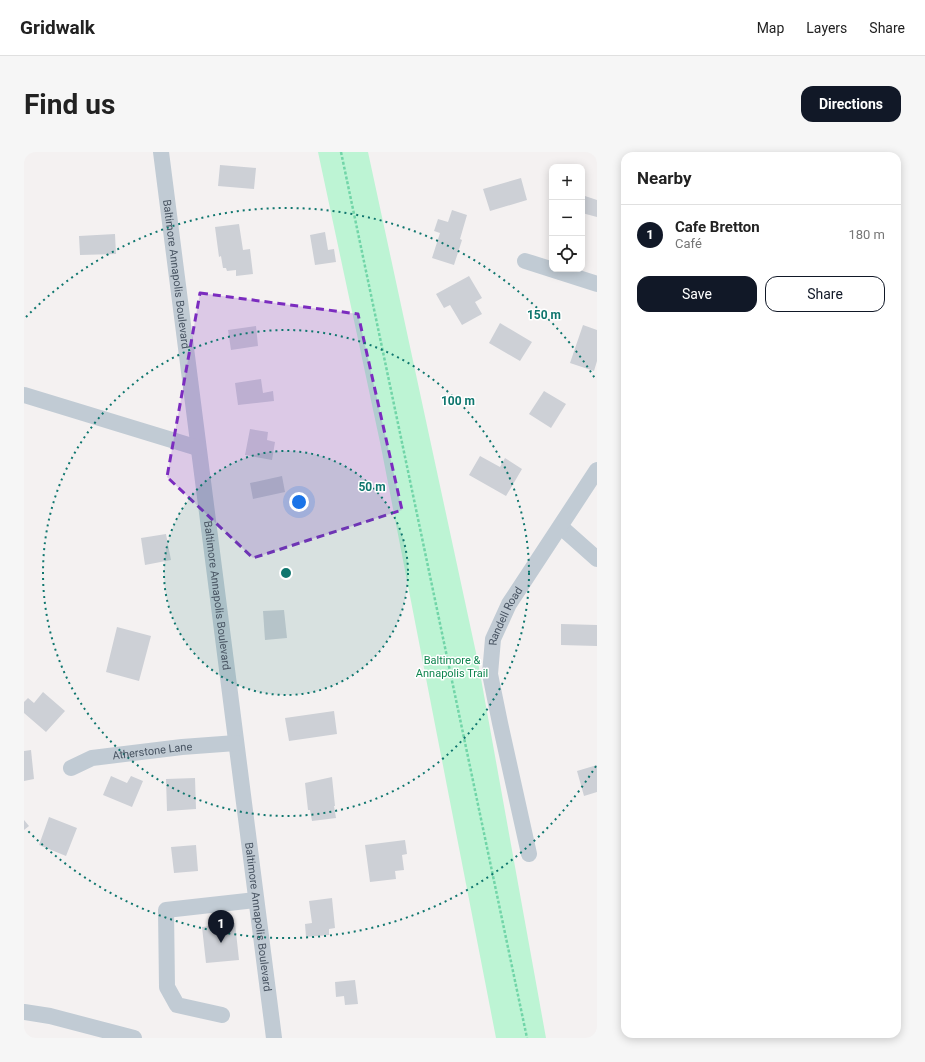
<!DOCTYPE html>
<meta charset="utf-8">
<style>
body{margin:0;font-family:Roboto,sans-serif;background:#f6f6f6;color:#222}
.controls{position:absolute;right:12px;top:12px;display:grid;overflow:hidden;border-radius:8px;box-shadow:0 2px 10px #0003}
.controls button{width:36px;height:36px;display:grid;place-items:center;padding:0;border:0;border-bottom:1px solid #e0e0e0;background:#fff;color:#222;font:20px sans-serif}
.you{position:absolute;left:275px;top:350px;width:14px;height:14px;margin:-10px;border:3px solid #fff;border-radius:50%;background:#1a73e8;box-shadow:0 0 0 6px #1a73e833}
.badge{display:grid;place-items:center;width:26px;height:26px;border-radius:50%;background:#111827;color:#fff;font-size:13px;font-weight:700}
.pin{position:absolute;translate:-50% -33px;filter:drop-shadow(0 1px 2px #0008)}
.pin::after{content:'';position:absolute;top:21px;width:14px;height:12px;background:inherit;clip-path:polygon(0 0,100% 0,50% 100%)}
.list{margin:0;padding:0;list-style:none}
h2{display:flex;justify-content:space-between;align-items:center;height:52px;margin:0;padding:0 16px;font-size:17px}
h2 small{font-size:13px;font-weight:400;color:#767676}
.list li{display:grid;grid-template-columns:26px 1fr auto;gap:12px;align-items:center;box-sizing:border-box;height:60px;padding:0 16px;border-top:1px solid #e0e0e0}
.list b{display:block;font-size:15px;white-space:nowrap}
.list p{margin:0;font-size:13px;white-space:nowrap;color:#767676}
.list em{font-size:13px;font-style:normal;color:#767676}
.actions{display:flex;gap:8px;padding:12px 16px}
.actions a{flex:1;padding:9px 0;border:1px solid #111827;border-radius:12px;text-align:center;font-size:14px;color:#111827}
.actions .main{background:#111827;color:#fff}
.icon{flex:none;width:22px;height:22px;fill:none;stroke:currentColor;stroke-width:2;stroke-linecap:round;stroke-linejoin:round}
.map{position:relative;flex:none;width:573px;height:886px;overflow:hidden;border-radius:12px}
header{display:flex;align-items:center;gap:24px;box-sizing:border-box;height:56px;padding:0 20px;background:#fff;border-bottom:1px solid #e0e0e0}
header strong{font-size:19px}
nav{display:flex;gap:22px;margin-inline-start:auto;font-size:14px}
.intro{display:flex;align-items:center;justify-content:space-between;box-sizing:border-box;height:96px;padding:0 24px}
h1{margin:0;font-size:28px}
.button{padding:10px 18px;border-radius:12px;background:#111827;color:#fff;font-size:14px;font-weight:700}
main{display:flex;gap:24px;padding:0 24px}
aside{flex:1;background:#fff;border-radius:12px;box-shadow:0 2px 10px #0003}
.map>svg:first-child{display:block}
.green{fill:#bdf4d4}
.building{fill:#cdd0d6}
.lines{fill:none;stroke-linecap:round;stroke-linejoin:round}
.path{stroke:#71d5a8;stroke-width:2.5;stroke-dasharray:3 2;stroke-linecap:butt}
.minor{stroke:#c1cbd4;stroke-width:16}
.marked{fill:#7b2cbf;fill-opacity:0.2;stroke:#7b2cbf;stroke-width:3;stroke-dasharray:8 5;stroke-linejoin:round}
.ring{fill:none;stroke:#0f766e;stroke-width:2;stroke-dasharray:2 4}
.labels{text-anchor:middle;stroke-width:3;stroke-linejoin:round;paint-order:stroke}
.street-label{font-size:11px;fill:#475361;stroke:#fff}
.park-label{font-size:11px;fill:#0f854f;stroke:#fff}
.centre{fill:#0f766e;stroke:#fff;stroke-width:2}
.ring-label{font-size:12px;text-anchor:middle;font-weight:bold;fill:#0f766e;stroke:#fff;stroke-width:3;stroke-linejoin:round;paint-order:stroke}
</style>
<header>
<strong>Gridwalk</strong>
<nav><a>Map</a><a>Layers</a><a>Share</a></nav>
</header>
<div class="intro"><h1>Find us</h1><a class="button">Directions</a></div>
<main>
<div class="map">
<svg width="573" height="886" viewBox="0 0 573 886">
<rect width="100%" height="100%" fill="#f4f1f1"/>
<path class="green" d="M294 0H344L454 510 522 886H472L357 295Z"/>
<path class="building" d="M196 13 232 16 230 37 194 34Z
M497 26 503 48 466 59 459 37Z
M558 43 573 48V65L558 61Z
M428 58 443 63 436 87 438 88 430 113 408 106 416 81 410 79 414 67 424 70Z
M215 72 219 98 226 97 229 122 212 124V118L203 119 202 116H199L197 104 195 105 191 75Z
M301 80 304 98 310 97 312 110 291 113 286 83Z
M91 82 92 102 56 103 55 84Z
M445 124 458 146 451 150 458 162 438 173 426 153 420 156 412 142Z
M476 171 508 190 496 209 465 191Z
M559 173 573 178V209L570 219 546 211Z
M232 174 234 194 207 198 204 178Z
M237 227 239 241 249 239 250 249 214 253 211 231Z
M520 239 542 252 527 276 505 262Z
M226 277 244 280 243 288 251 290 248 308 221 303Z
M456 304 476 315 481 306 498 317 482 344 445 323Z
M258 324 261 340 229 347 226 331Z
M142 382 147 408 121 413 117 386Z
M260 458 263 486 241 488 239 459Z
M537 472 573 473V494L537 493Z
M93 475 127 484 115 529 82 520Z
M19 540 41 559 22 580 0 561V550L4 546 10 551Z
M310 559 313 582 265 589 261 566Z
M7 598 10 627 0 629V599Z
M573 613V640L560 644 553 619Z
M87 624 103 631 107 624 119 629 108 655 79 643Z
M308 625 311 654H310L312 666 288 669 286 658H284L281 631Z
M171 626 172 657 143 659 142 627Z
M25 665 53 676 42 704 15 693Z
M0 668 5 674 0 678Z
M381 688 383 702 378 703 380 718 371 719 372 727 346 730 341 693Z
M172 693 174 719 150 721 147 695Z
M308 746 311 776 305 777V783L282 785 281 772 288 771 285 749Z
M211 771 215 808 182 811 178 775Z
M331 828 334 852 321 853 320 844 312 845 311 830Z"/>
<g class="lines">
<path class="path" d="M317 0 503 886"/>
<g class="minor">
<path id="s1" d="M137 0 250 886"/>
<path d="M501 109 573 132"/>
<path d="M0 243 174 296"/>
<path d="M537 375 573 407"/>
<path id="s2" d="M47 616 68 606 158 595 212 591"/>
<path id="s3" d="M505 702 476 571 466 522 469 487 485 452 573 318"/>
<path d="M0 860 26 864 110 886"/>
<path d="M198 863 153 853 143 835 142 758 232 748"/>
</g>
</g>
<path class="marked" d="M176 141 334 162 378 358 229 406 143 325Z"/>
<circle cx="262" cy="421" r="122" fill="#0f766e" fill-opacity=".12"/>
<g class="ring">
<circle cx="262" cy="421" r="122"/>
<circle cx="262" cy="421" r="243"/>
<path d="M572 614A365 365 0 0 1 2 677M2 165A365 365 0 0 1 572 228"/>
</g>
<g class="labels">
<g class="street-label">
<text dy="4" stroke="none"><textPath href="#s1" startOffset="123">Baltimore Annapolis Boulevard</textPath></text>
<text dy="4" stroke="none"><textPath href="#s1" startOffset="447">Baltimore Annapolis Boulevard</textPath></text>
<text dy="4" stroke="none"><textPath href="#s3" startOffset="245">Randell Road</textPath></text>
<text dy="4" stroke="none"><textPath href="#s2" startOffset="84">Atherstone Lane</textPath></text>
<text dy="4" stroke="none"><textPath href="#s1" startOffset="771">Baltimore Annapolis Boulevard</textPath></text>
</g>
<g class="park-label">
<text x="428" y="512">Baltimore &amp;<tspan x="428" dy="13">Annapolis Trail</tspan></text>
</g>
</g>
<circle cx="262" cy="421" r="6" class="centre"/>
<g class="ring-label">
<text x="520" y="167">150 m</text>
<text x="434" y="253">100 m</text>
<text x="348" y="339">50 m</text>
</g>
</svg>
<div class="controls">
<button>+</button>
<button>−</button>
<button><svg class="icon" aria-label="locate" viewBox="0 0 24 24"><circle cx="12" cy="12" r="6"/><path d="M12 2v4M12 18v4M2 12h4M18 12h4"/></svg></button>
</div>
<div class="you"></div>
<div class="pin badge" style="left:197px;top:791px">1</div>
</div>
<aside>
<h2>Nearby<small></small></h2>
<ul class="list">
<li><span class="badge">1</span><div><b>Cafe Bretton</b><p>Café</p></div><em>180 m</em></li>
</ul>
<div class="actions"><a class="main">Save</a><a>Share</a></div>
</aside>
</main>
